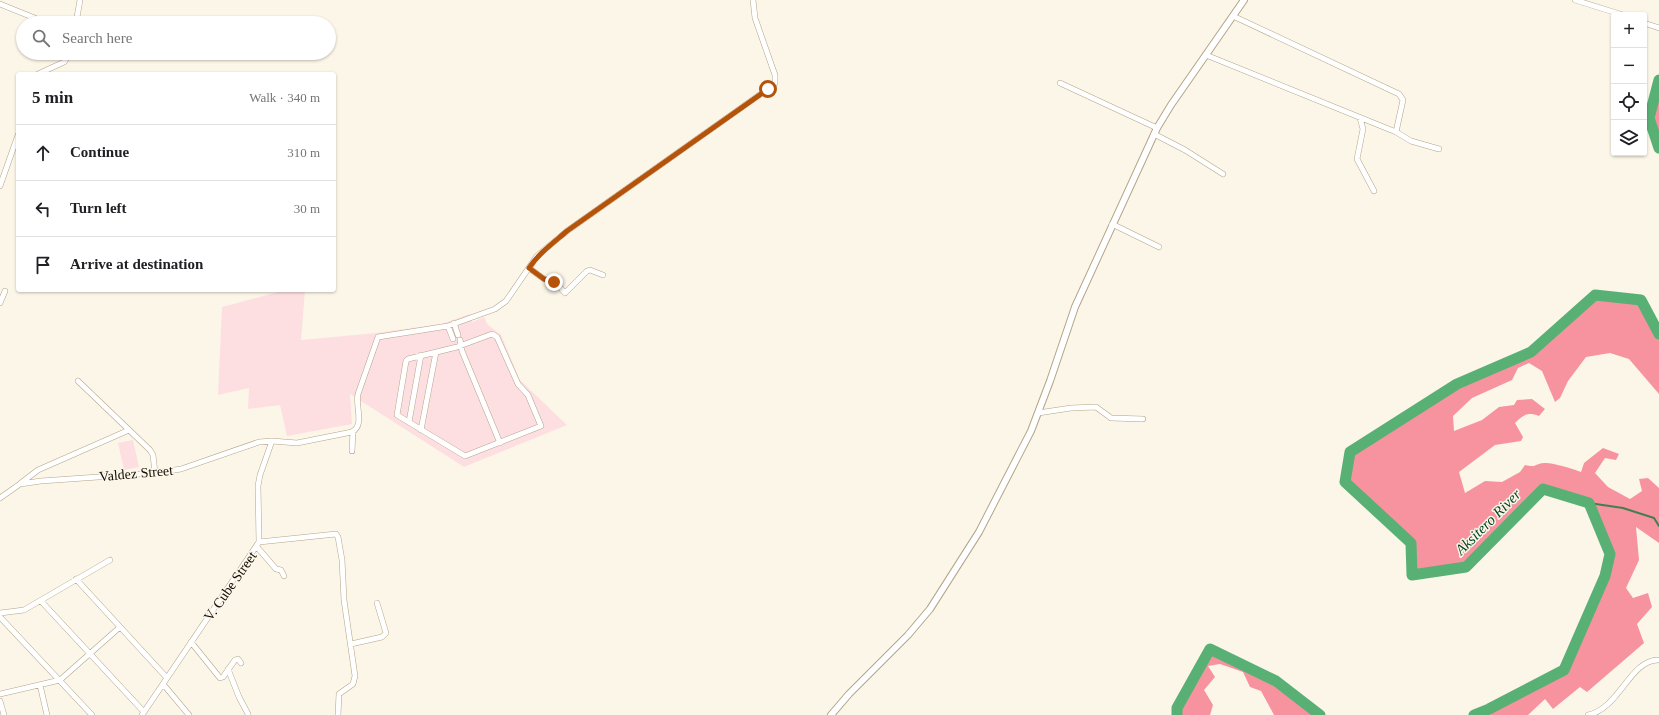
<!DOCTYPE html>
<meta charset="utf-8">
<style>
body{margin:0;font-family:Georgia,serif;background:#f6f6f6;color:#202124}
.controls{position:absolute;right:12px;top:12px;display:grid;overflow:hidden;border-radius:4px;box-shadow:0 1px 3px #0004}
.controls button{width:36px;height:36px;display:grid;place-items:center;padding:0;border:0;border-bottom:1px solid #e0e0e0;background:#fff;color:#202124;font:20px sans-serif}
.stop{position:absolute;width:12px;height:12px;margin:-9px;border:3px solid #b45309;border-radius:50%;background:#fff}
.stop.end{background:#b45309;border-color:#fff;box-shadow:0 1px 4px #0008}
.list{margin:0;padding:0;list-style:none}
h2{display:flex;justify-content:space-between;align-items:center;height:52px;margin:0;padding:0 16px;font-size:17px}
h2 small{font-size:13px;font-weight:400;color:#757577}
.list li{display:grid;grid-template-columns:26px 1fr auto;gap:12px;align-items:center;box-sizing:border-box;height:56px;padding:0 16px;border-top:1px solid #e0e0e0}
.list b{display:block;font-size:15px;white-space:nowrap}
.list em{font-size:13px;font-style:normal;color:#757577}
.icon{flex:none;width:22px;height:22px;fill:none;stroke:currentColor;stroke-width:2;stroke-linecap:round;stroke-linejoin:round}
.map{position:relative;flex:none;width:1659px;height:715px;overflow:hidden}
.search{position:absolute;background:#fff;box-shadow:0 1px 3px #0004;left:16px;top:16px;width:320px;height:44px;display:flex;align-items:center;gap:10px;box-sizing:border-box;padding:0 14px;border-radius:22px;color:#757577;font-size:15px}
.panel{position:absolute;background:#fff;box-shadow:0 1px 3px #0004;left:16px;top:72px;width:320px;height:220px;border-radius:4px}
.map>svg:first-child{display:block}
.green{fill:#fddfe1}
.forest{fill:#f7939f}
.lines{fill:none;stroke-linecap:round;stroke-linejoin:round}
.stream{stroke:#437e52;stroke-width:2}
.river{stroke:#59b075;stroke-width:11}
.minor-casing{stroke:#b5a487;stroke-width:6}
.tertiary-casing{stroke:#b5a487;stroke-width:8}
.minor{stroke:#fff;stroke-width:5}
.tertiary{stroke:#fff;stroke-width:6}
.route{stroke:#b45309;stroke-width:5}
.labels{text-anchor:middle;stroke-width:3;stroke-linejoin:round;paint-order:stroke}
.street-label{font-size:14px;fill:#100a02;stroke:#fcf6e9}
.water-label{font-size:15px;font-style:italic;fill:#014721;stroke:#fcf6e9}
</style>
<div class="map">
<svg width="1659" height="715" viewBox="0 0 1659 715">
<rect width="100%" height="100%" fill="#fcf6e9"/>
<path class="green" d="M286 290H305L301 340 376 333 441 324 470 314 472 322 484 317 487 324 501 335 520 380 567 425 464 467 350 394 352 424 287 436 280 405 248 409 249 388 218 395 222 307Z
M133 440 139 467 124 470 118 443Z"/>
<path class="forest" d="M1659 83V148L1649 118Z
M1595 295 1641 300 1659 334V394L1629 359 1610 353 1586 357 1568 381 1560 398 1555 402 1542 371 1529 363 1518 368 1512 380 1472 398 1453 416 1454 431 1482 420 1499 407 1514 405 1517 400 1532 399 1545 409 1539 416C1528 412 1524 414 1515 423L1523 437 1521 441 1495 445 1459 472 1465 493 1485 481 1502 482 1520 472 1525 465C1537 468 1534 464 1544 463 1550 462 1575 469 1581 472L1584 463 1603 448 1619 454 1616 460 1605 458 1595 473 1608 487 1630 499 1642 491 1639 479 1648 478 1659 488V543L1636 527 1639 560 1626 588 1633 598 1648 593 1652 607 1637 624 1644 643 1587 692 1580 687 1553 709 1545 699 1528 715H1474L1489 709 1566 666 1605 576 1610 554 1589 503 1543 489 1466 567 1412 575 1411 548 1345 482 1350 452 1457 384 1531 352Z
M1210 649 1276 681 1320 715H1274L1261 691 1250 687 1243 672 1220 664 1208 666 1215 677 1204 690 1213 705 1210 715H1177V708Z"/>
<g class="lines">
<path class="stream" d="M1589 503 1623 508 1654 518 1659 526"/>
<path class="river" d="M1659 80 1649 118 1659 148
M1177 715V708L1210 649 1276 681 1320 715
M1474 715 1489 709 1564 670 1605 576 1610 554 1589 503 1543 489 1466 567 1412 575 1411 543 1345 482 1350 452 1457 384 1531 352 1595 295 1641 300 1659 334"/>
<defs>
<path id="minor" d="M1575 0 1623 15
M0 4 47 23
M76 23 80 0
M1644 23 1659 28
M1206 55 1396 132 1403 100 1399 94 1233 16
M38 74 64 62 70 53
M1060 83 1157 128
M1360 118 1363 129 1357 159 1374 191
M1396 132 1411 141 1439 149
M1154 134 1185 150 1223 174
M0 186 18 135
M1112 224 1159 247
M529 268 544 279 554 281 565 293 587 271 590 270 603 275
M0 303 5 291
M454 323 458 335
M448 326 453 339
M492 334 497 337 518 384 528 395 541 426 465 456 397 415 406 361 408 359 457 347Z
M460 340 462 351 500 443
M78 381 150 450 153 455 155 473
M1038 413 1071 408 1096 407 1111 418 1143 419
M409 422 421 355
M421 430 436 352
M352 451 353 431
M21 483 38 470 129 430
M0 498 20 484 41 481 155 473 181 469 259 442 272 441 297 443 352 432C365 425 355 406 358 394L378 337 448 326 495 309 506 301 537 256 567 231 772 86 775 83V75L755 18 753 0
M259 542 336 534 338 537 342 560 344 600 355 676 353 684 339 694 338 715
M257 547 276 569 281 570 284 576
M76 579 167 678
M41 601 144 712
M0 613 24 610 110 560
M0 617 92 715
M191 642 220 678 223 677 235 660 238 659 241 663
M351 644 382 637 386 633 377 603
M228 669 239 697 248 714
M163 684 189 715
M40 685 47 715
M0 694 60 680 120 627
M0 701 4 715
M142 715 259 542 258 486 260 475 272 441
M1588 715C1619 709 1630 660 1658 660"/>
<path id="tertiary" d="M831 715 849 694 908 635 930 609 979 532 1031 431 1050 381 1075 307 1157 128 1171 105 1244 0"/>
</defs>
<use href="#minor" class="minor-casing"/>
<use href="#tertiary" class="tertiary-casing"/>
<use href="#minor" class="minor"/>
<use href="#tertiary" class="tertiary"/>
</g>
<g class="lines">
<path class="route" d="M554 282 544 279 529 268C539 253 553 243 567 231L768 89"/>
</g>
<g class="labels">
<g class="street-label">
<text transform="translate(136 473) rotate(-5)" y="5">Valdez Street</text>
<text transform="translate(230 586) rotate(-55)" y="5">V. Cube Street</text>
</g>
<g class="water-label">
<text transform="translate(1488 522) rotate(-45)" y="5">Aksitero River</text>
</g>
</g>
</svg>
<div class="controls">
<button>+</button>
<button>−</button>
<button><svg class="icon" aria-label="locate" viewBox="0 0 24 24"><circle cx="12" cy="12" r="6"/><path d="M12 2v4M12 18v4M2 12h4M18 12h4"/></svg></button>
<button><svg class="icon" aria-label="layers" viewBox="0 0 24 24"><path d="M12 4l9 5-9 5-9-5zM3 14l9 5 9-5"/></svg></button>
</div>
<div class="stop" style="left:768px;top:89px"></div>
<div class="stop end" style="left:554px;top:282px"></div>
<div class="search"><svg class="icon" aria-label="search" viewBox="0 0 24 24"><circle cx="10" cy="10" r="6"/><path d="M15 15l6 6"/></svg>Search here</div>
<section class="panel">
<h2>5 min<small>Walk · 340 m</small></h2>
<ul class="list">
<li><svg class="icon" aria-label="ahead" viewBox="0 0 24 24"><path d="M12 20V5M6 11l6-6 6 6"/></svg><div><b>Continue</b></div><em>310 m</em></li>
<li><svg class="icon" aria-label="left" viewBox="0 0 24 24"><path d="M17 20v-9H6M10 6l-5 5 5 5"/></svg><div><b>Turn left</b></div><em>30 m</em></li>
<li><svg class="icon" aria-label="arrive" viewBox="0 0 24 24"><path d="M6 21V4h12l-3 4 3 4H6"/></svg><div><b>Arrive at destination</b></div></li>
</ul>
</section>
</div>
